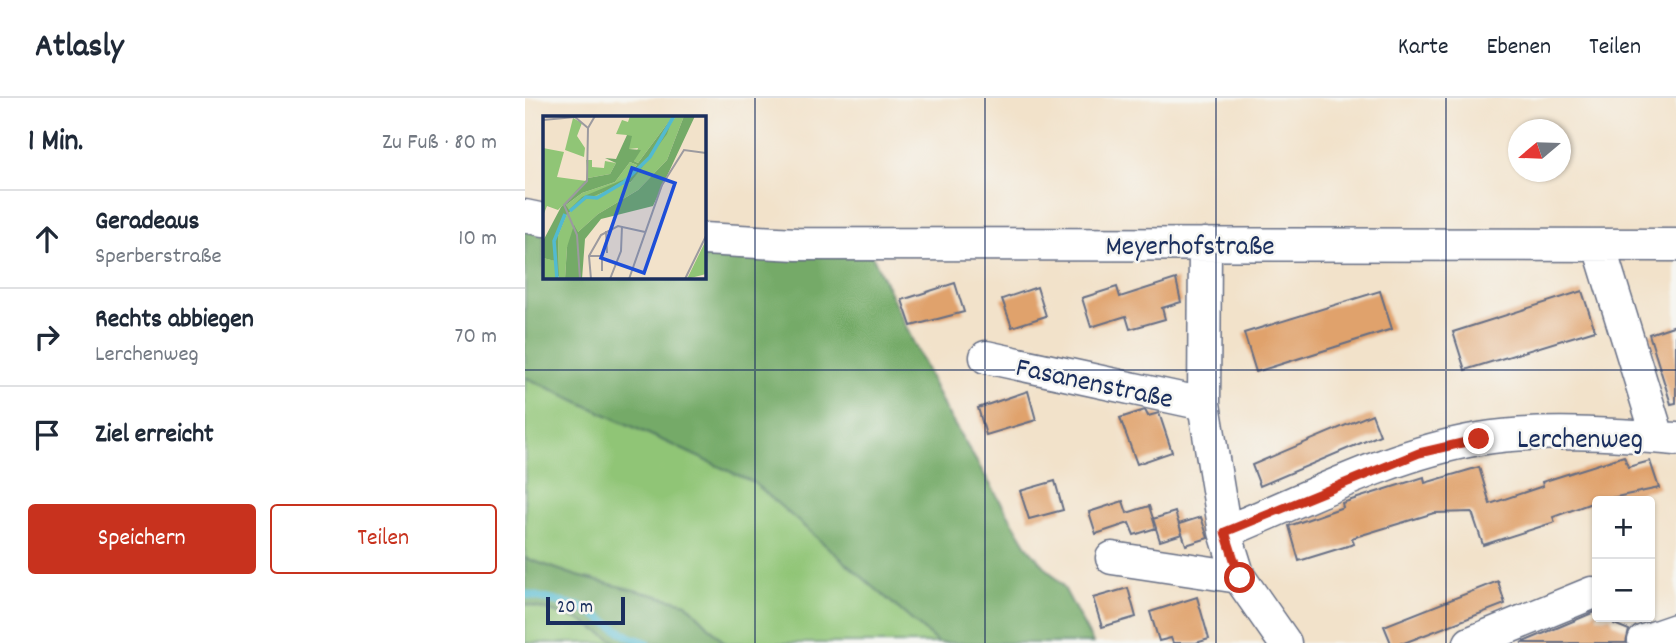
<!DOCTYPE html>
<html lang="de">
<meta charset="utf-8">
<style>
body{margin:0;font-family:Dekko,sans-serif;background:#f2f2f3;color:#1f2937}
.controls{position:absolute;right:21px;bottom:21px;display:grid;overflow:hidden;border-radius:7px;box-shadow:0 2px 5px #0004}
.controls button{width:63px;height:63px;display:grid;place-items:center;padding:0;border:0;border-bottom:2px solid #e0e1e3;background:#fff;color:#1f2937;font:35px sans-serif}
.compass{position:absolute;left:983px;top:21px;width:63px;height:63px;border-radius:50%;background:#fff;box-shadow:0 2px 5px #0004;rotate:251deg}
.scale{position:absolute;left:21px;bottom:18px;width:79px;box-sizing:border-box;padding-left:7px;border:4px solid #1b2f5e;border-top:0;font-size:19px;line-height:24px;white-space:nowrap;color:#1b2f5e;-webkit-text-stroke:5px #f6f6f2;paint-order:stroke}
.stop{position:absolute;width:21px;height:21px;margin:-16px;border:5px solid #c8321e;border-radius:50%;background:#fff}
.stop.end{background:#c8321e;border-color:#fff;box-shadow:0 2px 7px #0008}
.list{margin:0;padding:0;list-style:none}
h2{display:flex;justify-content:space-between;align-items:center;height:91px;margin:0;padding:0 28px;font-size:30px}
h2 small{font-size:23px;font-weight:400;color:#747a83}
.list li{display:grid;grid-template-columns:46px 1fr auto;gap:21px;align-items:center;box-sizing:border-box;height:98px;padding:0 28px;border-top:2px solid #e0e1e3}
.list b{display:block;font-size:26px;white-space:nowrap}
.list p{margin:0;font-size:23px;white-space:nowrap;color:#747a83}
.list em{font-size:23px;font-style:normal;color:#747a83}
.actions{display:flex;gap:14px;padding:21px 28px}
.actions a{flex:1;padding:16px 0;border:2px solid #c8321e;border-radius:7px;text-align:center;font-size:24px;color:#c8321e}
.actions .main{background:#c8321e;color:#fff}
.icon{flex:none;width:38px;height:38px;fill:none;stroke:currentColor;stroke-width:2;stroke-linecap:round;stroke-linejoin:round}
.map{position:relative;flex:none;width:1151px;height:545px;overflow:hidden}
header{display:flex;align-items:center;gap:42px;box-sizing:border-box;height:98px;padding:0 35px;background:#fff;border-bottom:2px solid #e0e1e3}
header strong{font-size:33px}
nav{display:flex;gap:38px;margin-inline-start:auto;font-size:24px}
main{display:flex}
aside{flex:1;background:#fff}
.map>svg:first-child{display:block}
.green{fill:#90c576;stroke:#567a6a;stroke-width:2}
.forest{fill:#74aa67;stroke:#486c62;stroke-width:2}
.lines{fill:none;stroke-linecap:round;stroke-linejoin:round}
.stream{stroke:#52bad0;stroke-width:8}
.building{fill:#e0a26c}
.street-casing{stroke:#666e84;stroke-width:35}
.street{stroke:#fff;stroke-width:32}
.route{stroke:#c8321e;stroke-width:9}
.grid{fill:none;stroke:#1b2f5e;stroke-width:2;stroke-opacity:0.55}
.labels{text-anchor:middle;stroke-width:5;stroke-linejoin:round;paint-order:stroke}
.street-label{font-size:28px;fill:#1b2f5e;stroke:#f6f6f2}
.inset-river{fill:none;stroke:#52bad0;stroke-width:3.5}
.inset-road{fill:none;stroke:#9c9a9f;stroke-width:2}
.view{fill:#1d4ed8;fill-opacity:0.15;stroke:#1d4ed8;stroke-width:3.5}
.inset-edge{fill:none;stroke:#1b2f5e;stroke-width:3.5}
</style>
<header>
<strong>Atlasly</strong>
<nav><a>Karte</a><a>Ebenen</a><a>Teilen</a></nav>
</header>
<main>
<aside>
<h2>1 Min.<small>Zu Fuß · 80 m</small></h2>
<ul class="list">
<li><svg class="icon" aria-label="ahead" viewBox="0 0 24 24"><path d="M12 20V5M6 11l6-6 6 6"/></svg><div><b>Geradeaus</b><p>Sperberstraße</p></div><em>10 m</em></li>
<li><svg class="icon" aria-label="right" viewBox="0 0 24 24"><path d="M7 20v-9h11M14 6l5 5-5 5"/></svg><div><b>Rechts abbiegen</b><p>Lerchenweg</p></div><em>70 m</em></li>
<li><svg class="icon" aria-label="arrive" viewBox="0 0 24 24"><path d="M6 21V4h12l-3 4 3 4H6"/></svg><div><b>Ziel erreicht</b></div></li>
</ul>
<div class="actions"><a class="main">Speichern</a><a>Teilen</a></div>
</aside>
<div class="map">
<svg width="1151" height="545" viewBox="0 0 1151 545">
<rect width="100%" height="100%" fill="#f6f6f2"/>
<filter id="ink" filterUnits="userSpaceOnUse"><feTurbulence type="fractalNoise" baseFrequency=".0143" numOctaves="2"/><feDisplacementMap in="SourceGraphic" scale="14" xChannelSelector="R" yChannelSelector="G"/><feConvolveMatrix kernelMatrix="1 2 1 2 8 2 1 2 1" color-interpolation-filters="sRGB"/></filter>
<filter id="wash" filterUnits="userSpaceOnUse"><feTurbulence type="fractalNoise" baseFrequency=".00686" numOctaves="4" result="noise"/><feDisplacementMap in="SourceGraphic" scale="28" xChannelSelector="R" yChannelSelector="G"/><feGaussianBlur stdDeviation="1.57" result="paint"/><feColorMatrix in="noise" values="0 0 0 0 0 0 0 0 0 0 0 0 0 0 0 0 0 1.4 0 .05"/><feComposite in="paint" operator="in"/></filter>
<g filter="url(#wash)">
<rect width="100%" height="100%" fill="#f2e2ca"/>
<path class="green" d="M0 279 228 384 413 545H200L161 505 52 478 0 460Z
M0 506 53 521 93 545H0Z"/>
<path class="forest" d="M0 133 19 137V178H178L179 153 347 157 420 311 504 451 538 488 568 545H413L228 384 0 279Z
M0 460 52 478 161 505 200 545H93L53 521 0 506Z"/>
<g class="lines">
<path class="stream" d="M0 496 59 510 105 539 122 545"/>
</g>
<g id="blocks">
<path class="building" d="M651 181 656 204 637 210 640 221 605 231 601 218 566 229 557 200 592 189 595 199Z
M430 185 439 214 386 228 377 202Z
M512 189 521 218 487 229 477 201Z
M855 193 867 231 731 274 719 235Z
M1057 193 1070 232 940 272 928 234Z
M1151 227V305L1146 306 1124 236Z
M503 293 511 322 461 337 453 310Z
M620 312 623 318 634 315 647 354 612 366 595 320Z
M847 316 855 337 735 388 727 367Z
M1099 358 1103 369 1125 363 1134 390 1072 403 1028 419 1030 424 958 447 947 414 909 415 827 440 829 446 774 463 764 428 818 409 817 405 899 379 900 385 954 369 965 406 1018 388 1017 384Z
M530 383 538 412 504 421 495 393Z
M598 403 602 415 624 408 631 430 609 437 604 425 571 436 564 414Z
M650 414 657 436 635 443 628 421Z
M676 419 683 440 661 447 654 426Z
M973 483 980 506 879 545H866L859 528Z
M603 490 611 519 577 529 568 500Z
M672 499 684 541 671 545H648L646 540 634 543 625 514Z
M1072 513V519H1086L1089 526 1104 532 1101 545H996Z"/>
</g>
</g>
<g filter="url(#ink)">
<use href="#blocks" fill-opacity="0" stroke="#666e84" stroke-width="2"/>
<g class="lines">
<defs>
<path id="street" d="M0 118 19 122
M178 141 272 146 1151 147
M680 146 679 306 700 434 714 479 760 545
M1074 148 1133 339
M461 259 679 306
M700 434C783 400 866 356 954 341 1013 331 1091 336 1151 341
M587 460 714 479
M945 545 1067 495
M1120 545 1119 543 1151 532"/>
</defs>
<use href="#street" class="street-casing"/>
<use href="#street" class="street"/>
</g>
</g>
<g class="lines" filter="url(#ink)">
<path class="route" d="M715 480 700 434 894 355 954 341"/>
</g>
<path class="grid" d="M230 0V545M460 0V545M691 0V545M921 0V545M0 272H1151"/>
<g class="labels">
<g class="street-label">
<text x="665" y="156">Meyerhofstraße</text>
<text transform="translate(570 283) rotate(12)" y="10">Fasanenstraße</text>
<text x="1055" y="349">Lerchenweg</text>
</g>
</g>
<g transform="translate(18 18)">
<rect width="163" height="163" fill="#f2e2ca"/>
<path d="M87 0H130L95 47 91 45 95 32 86 33 84 19 73 18 79 4 85 6ZM133 0H141L124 44 95 74 55 98 35 116 24 131 22 163H16L15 120 24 98 43 83 88 66ZM30 2 39 7 34 20 42 32 41 41 22 34ZM0 32 21 36 14 61 43 65 15 94 4 90 0 100ZM43 44H49V51L61 52 62 45 73 47 67 58 45 62ZM87 46 94 49 82 63 25 95 23 89 39 77 72 66ZM163 124V158L144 163ZM0 142 13 145V163H0Z" fill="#90c576"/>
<path d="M130 0 124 18 88 66 43 83 24 98 15 120 16 160 13 163 12 145 0 142V125L18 91 45 62 67 58 73 47 62 42 73 43 84 19 89 20 86 33 98 34 91 45 95 47ZM87 46 94 49 82 63 39 81 26 94 23 89 39 77 72 66ZM141 0H152L110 90 58 103 42 123 39 163H22L24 131 31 109 35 116 55 98 95 74 124 44Z" fill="#74aa67" fill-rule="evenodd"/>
<path class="inset-river" d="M27 95 43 81 54 82 81 66 107 41 131 0M14 163 11 125 22 98"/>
<path class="inset-road" d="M0 4 32 1 45 12M63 115 64 137M46 140H59V155M37 163 34 119 21 89 44 65 45 12 52 0M48 163 46 140 58 119 75 110 102 116M67 163 78 135 79 110M86 163 119 69 141 34 163 37M142 163 163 120"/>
<path class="view" d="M89 52 132 67 101 157 58 142Z"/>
<rect width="163" height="163" class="inset-edge"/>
</g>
</svg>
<div class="controls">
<button>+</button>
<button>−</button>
</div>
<svg class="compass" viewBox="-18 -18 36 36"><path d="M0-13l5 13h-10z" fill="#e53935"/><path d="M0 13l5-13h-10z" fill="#747a83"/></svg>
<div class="scale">20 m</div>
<div class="stop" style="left:715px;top:480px"></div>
<div class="stop end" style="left:954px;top:341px"></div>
</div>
</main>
